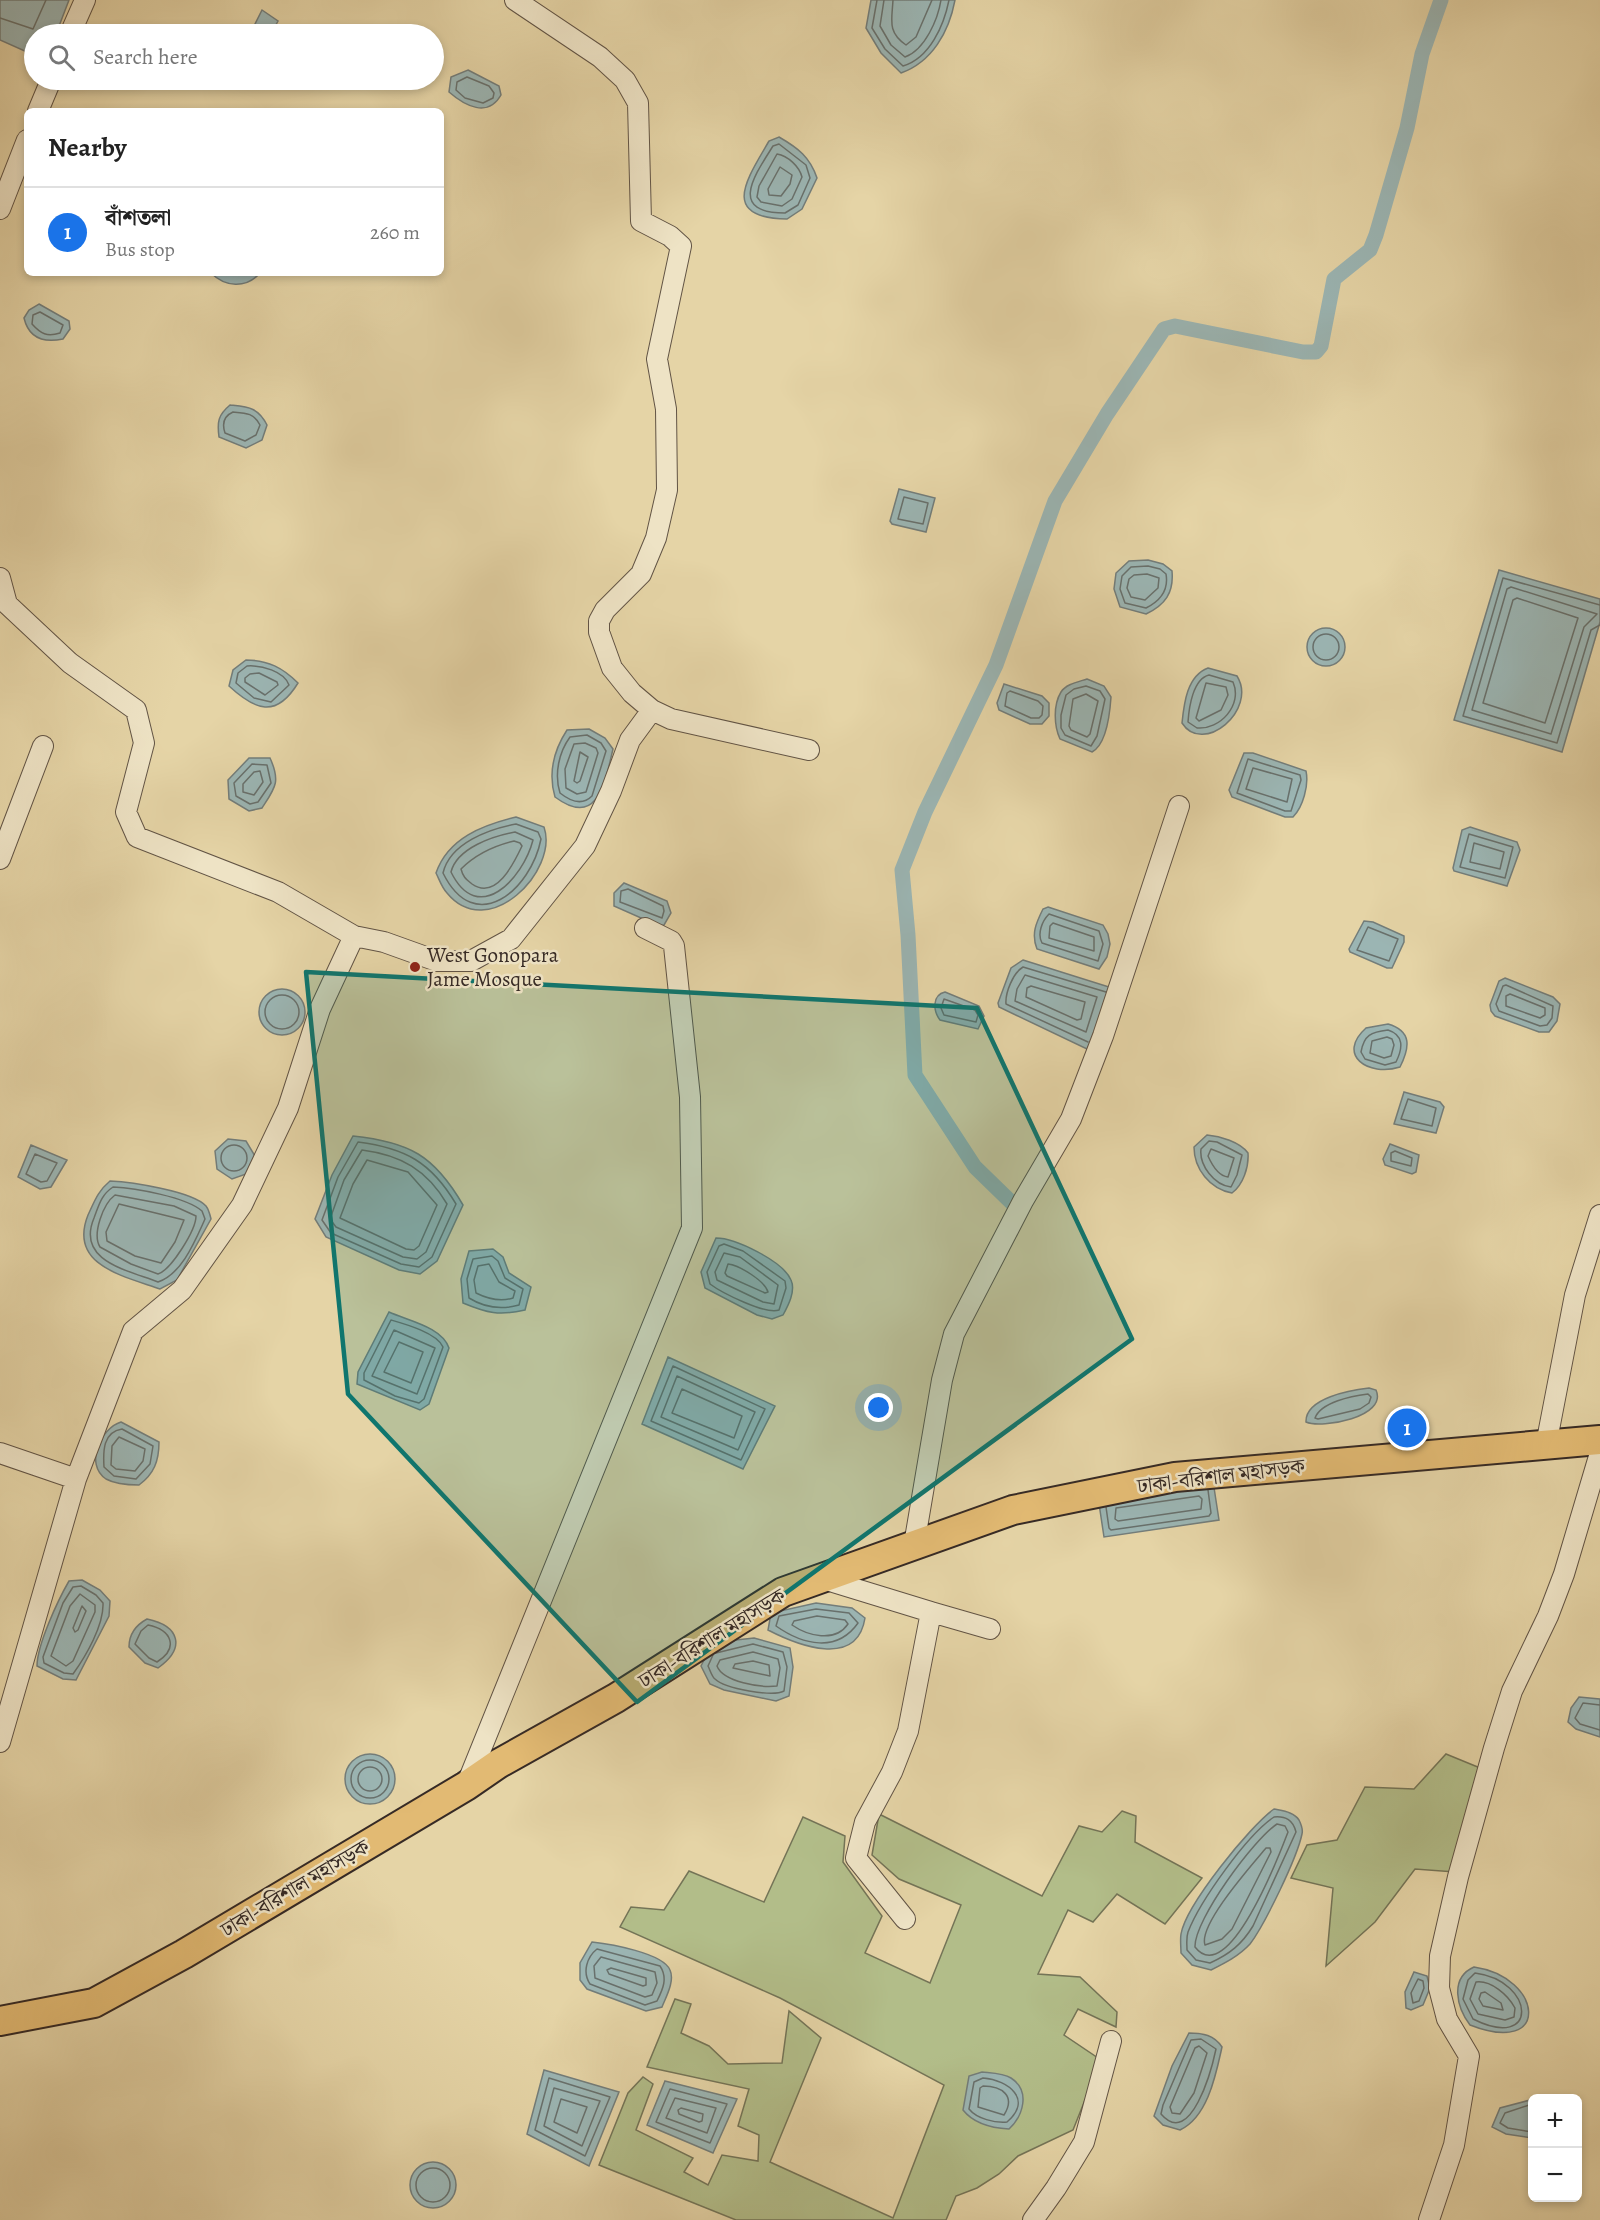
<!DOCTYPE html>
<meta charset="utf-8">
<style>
body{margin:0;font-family:Alegreya,"Noto Serif Bengali",serif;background:#f6f6f6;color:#222}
.controls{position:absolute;right:18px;bottom:18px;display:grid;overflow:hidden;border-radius:9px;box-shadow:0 3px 9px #0003}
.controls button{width:54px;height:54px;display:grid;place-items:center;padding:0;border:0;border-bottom:2px solid #e0e0e0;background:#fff;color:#222;font:30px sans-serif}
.you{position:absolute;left:879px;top:1408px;width:21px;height:21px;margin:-15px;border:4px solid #fff;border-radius:50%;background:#1a73e8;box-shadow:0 0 0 9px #1a73e833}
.badge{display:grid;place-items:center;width:39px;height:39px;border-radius:50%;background:#1a73e8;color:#fff;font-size:20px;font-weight:700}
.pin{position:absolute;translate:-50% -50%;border:3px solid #fff;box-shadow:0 2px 6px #0006}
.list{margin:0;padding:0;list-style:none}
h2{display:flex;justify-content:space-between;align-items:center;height:78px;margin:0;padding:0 24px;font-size:26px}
h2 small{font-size:20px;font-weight:400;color:#767676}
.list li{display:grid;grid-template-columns:39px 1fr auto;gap:18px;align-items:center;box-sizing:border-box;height:90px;padding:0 24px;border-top:2px solid #e0e0e0}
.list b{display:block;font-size:22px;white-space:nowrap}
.list p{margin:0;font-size:20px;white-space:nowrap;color:#767676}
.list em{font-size:20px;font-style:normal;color:#767676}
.icon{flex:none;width:33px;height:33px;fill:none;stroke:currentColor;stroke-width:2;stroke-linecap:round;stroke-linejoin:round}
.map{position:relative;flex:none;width:1600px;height:2220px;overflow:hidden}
.search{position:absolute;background:#fff;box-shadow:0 3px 9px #0003;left:24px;top:24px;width:420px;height:66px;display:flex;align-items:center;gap:15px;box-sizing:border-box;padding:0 21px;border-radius:33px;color:#767676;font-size:22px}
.panel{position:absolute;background:#fff;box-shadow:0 3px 9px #0003;left:24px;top:108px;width:420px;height:168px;border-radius:9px}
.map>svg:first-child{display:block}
.green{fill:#b2bd89;stroke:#747457;stroke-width:1.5}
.water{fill:#9bb5b3;stroke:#737d7a;stroke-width:1.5}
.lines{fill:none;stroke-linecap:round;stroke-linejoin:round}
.shore{stroke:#68706c;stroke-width:1.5}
.canal{stroke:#9bb5b3;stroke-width:15}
.minor-casing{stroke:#625445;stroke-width:22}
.highway-casing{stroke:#362a25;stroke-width:32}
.minor{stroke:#eee3c5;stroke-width:20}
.highway{stroke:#e2ba73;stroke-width:28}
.marked{fill:#0f766e;fill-opacity:0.2;stroke:#0f766e;stroke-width:4.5;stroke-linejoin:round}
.poi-dot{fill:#8f2418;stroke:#eee3c5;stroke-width:2}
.labels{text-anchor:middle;stroke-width:5;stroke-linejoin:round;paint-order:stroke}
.poi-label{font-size:21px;fill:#362a25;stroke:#eee3c5;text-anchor:start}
.street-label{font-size:21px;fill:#362a25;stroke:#eee3c5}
</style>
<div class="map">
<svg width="1600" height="2220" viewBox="0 0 1600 2220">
<rect width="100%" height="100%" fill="#e5d4a6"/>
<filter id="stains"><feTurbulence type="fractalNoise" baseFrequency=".00333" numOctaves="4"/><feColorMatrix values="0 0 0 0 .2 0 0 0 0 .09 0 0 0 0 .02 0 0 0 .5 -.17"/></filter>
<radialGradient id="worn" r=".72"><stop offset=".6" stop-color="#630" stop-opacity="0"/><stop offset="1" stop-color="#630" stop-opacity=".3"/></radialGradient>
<path class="green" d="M1446 1754 1485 1770 1455 1872 1415 1869 1375 1922 1326 1966 1333 1888 1291 1878 1307 1845 1337 1840 1365 1787 1414 1789Z
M1122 1811 1136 1816 1135 1842 1202 1878 1165 1924 1117 1894 1093 1922 1068 1910 1038 1974 1080 1977 1117 2012 1116 2027 1078 2009 1064 2035 1101 2060 1073 2130 1018 2156 999 2174 977 2188 956 2196 946 2220H736L599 2165 628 2093 643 2077 653 2084 636 2130 693 2158 684 2172 708 2185 722 2155 758 2161 759 2135 738 2126 749 2089 647 2067 675 1999 691 2004 681 2033 709 2046 728 2064 782 2063 789 2011 821 2038 770 2162 893 2218 944 2085 780 1998 620 1927 631 1907 664 1910 689 1871 764 1902 803 1817 845 1836 843 1862 882 1916 865 1953 930 1983 961 1905 899 1879 872 1855 879 1814 1042 1896 1079 1826 1102 1832Z"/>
<path class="water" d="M0 0H69L56 34H34V52H27L0 40Z
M871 0H955C949 32 932 62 901 73L881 53 866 28Z
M262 10 278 21 271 34 251 32Z
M468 70 499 86 501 95C488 118 465 106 449 92L451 77Z
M779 137C798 148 810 157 817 178L802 209 787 219C719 218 747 179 769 141Z
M211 273H260C246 289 225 287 211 273Z
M39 304 69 321 70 329 63 339C44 343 29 339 24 318L29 310Z
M230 405C248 407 258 407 267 425L262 440 246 448 219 437C217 422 218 415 230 405Z
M899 489 935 498 926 532 892 524 890 521Z
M1148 560 1163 564 1172 571C1174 593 1165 605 1146 614L1120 607 1114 589 1116 573 1129 561Z
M1499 570 1600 599V622L1562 752 1454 720Z
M1307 647a19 19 0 1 1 38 0a19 19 0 1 1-38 0Z
M246 660C268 660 283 668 298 683 276 719 255 710 229 686L233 670Z
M1208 668 1237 676C1258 710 1203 756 1182 723 1184 703 1187 676 1208 668Z
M1087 679 1104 686 1111 697C1110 712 1107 744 1092 752L1060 739C1054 726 1053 705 1061 692 1066 684 1078 682 1087 679Z
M1004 684 1042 696 1049 703V716L1042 724H1030L999 710 997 703Z
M589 729 605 738 613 749C605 782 598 829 555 797 548 773 554 750 567 730Z
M1244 753H1253L1306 771C1309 785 1303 807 1293 817H1285L1232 797 1229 790Z
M249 758H270C281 782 275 788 262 808L249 811 229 799 228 780Z
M516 817 544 827C559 871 488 943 447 893 442 888 439 879 436 873 448 838 483 825 516 817Z
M1470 827 1517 842 1520 850 1507 886 1454 871 1453 868 1462 830Z
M624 883 667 901 671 913 664 925 659 926 614 906V893Z
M1048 907 1103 925 1108 934 1110 944 1107 957 1099 969 1037 949C1031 934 1036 923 1043 909Z
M1364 921 1373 922 1404 936V942L1392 968H1387L1350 952 1349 949Z
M1023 960 1109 987 1093 1049H1087L999 1007 998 1003 1011 968Z
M1505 978 1553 997 1560 1004 1557 1021 1549 1032H1539L1495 1016 1491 1011 1490 1005 1499 981Z
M259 1012a23 23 0 1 1 46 0a23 23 0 1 1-46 0Z
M945 992 979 1006 984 1016 978 1029 940 1020C933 1011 932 995 945 992Z
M1388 1024C1412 1031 1410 1047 1400 1067 1368 1077 1336 1055 1366 1028Z
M1404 1092 1440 1102 1444 1107 1436 1133 1394 1124Z
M1207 1135C1220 1136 1240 1142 1248 1153 1249 1167 1243 1185 1232 1193 1210 1189 1194 1169 1194 1147Z
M353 1136C409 1142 434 1155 463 1205L437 1261 420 1274 399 1270 326 1237 315 1219 332 1175Z
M228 1139 246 1141 255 1156 249 1173 232 1179 217 1169 215 1151Z
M1390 1144 1419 1155 1416 1172 1412 1174 1385 1165 1383 1159Z
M31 1145 67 1160 51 1187 40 1189 18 1177Z
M110 1181C131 1182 192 1191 206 1206 209 1210 210 1215 211 1219L177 1280 160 1289C123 1276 68 1265 88 1215 95 1200 98 1191 110 1181Z
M716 1238C735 1238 783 1261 791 1280 796 1291 788 1306 783 1315L772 1319 757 1315 705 1288 701 1272Z
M493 1249 503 1257 509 1273 531 1287 525 1310C499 1316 487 1313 463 1303L461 1279 469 1251Z
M389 1312C409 1321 442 1327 449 1348L429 1404 420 1410 357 1384 358 1372Z
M668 1357 775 1406 743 1469 642 1424Z
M1369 1388 1376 1390C1388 1417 1322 1429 1306 1422 1305 1398 1351 1390 1369 1388Z
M121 1422 159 1442C159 1461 154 1474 139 1485 129 1485 115 1484 106 1479 84 1464 101 1428 121 1422Z
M1213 1481 1219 1520 1104 1537 1098 1497Z
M82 1580 100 1590 110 1601 109 1616 76 1680 63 1679 37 1666C37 1645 58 1600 69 1581Z
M816 1603 852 1608 865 1618C857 1669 797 1645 768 1630L771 1613Z
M147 1619C180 1626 186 1648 158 1668L145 1663 129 1647C129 1634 136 1625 147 1619Z
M754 1638 790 1648 793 1667 789 1696 776 1701 724 1690 710 1684 701 1666 710 1648 736 1640Z
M1579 1697 1600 1699V1737L1576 1729 1568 1722 1571 1708Z
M345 1779a25 25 0 1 1 50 0a25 25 0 1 1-50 0Z
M1274 1809C1283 1811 1294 1812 1299 1820 1301 1824 1303 1830 1302 1834 1297 1858 1265 1924 1250 1944 1239 1956 1225 1963 1211 1970L1192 1965 1181 1953C1181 1947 1180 1940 1181 1934 1186 1905 1250 1826 1274 1809Z
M592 1942C610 1944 663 1953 670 1970 675 1981 666 1997 662 2007L646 2011 587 1989 580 1980V1963Z
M1474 1967C1543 1977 1552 2057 1470 2025 1457 2008 1449 1978 1474 1967Z
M1414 1972 1427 1976 1430 1988 1423 2005 1411 2010 1406 2008 1405 1992Z
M1189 2033C1203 2033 1214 2035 1222 2047 1216 2074 1208 2117 1180 2130L1163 2125 1154 2116 1172 2066Z
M544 2070 619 2092 589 2166 527 2134Z
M982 2072C991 2073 1003 2073 1011 2078 1031 2091 1023 2116 1009 2129 991 2128 974 2124 963 2110L969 2076Z
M665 2081 737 2099 713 2153 647 2125Z
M1549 2095 1561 2098H1532V2138L1506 2134 1492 2127 1500 2108Z
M410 2185a23 23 0 1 1 46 0a23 23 0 1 1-46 0Z"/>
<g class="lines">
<path class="shore" d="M877 0 872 28 885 49 903 66C930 58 944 25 949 0
M884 0 880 26 891 45 905 57C925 50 938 19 941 0
M893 0C892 20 887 32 906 45L916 37 932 0
M0 18 33 29 46 0
M467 77 489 86 494 93 493 98 483 103 465 98 456 90 457 82Z
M779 144 806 165 810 178 798 205 785 213C728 213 754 176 773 146Z
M777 154C788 156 799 166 802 177L792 199 782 206 761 202 757 197 759 186Z
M780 167 792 175 790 184 781 196 769 195 768 189Z
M40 312 63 325 60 333C47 337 41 334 32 324L33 315Z
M233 412C246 413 254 413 260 425L256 435 245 441 225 433C222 424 224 416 233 412Z
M904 497 928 503 923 524 898 519Z
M1148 566 1160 569 1166 574C1169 591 1160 601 1146 608L1125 603 1120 589 1122 576 1131 567Z
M1147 574 1159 578 1158 588 1145 600 1131 597 1127 588 1129 579 1134 575Z
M1511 587 1597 614 1584 627 1551 734 1472 710 1507 589Z
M1517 598 1578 618 1545 723 1483 703 1513 600Z
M1600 605 1503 578 1463 716 1557 743 1591 630 1600 625
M1313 647a13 13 0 1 1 26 0a13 13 0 1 1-26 0Z
M247 666C261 665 284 671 289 685L271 702 254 698 236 683 238 673Z
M250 674 259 673 277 682 278 685 265 695 245 682V678Z
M1209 675 1233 682C1243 705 1220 730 1197 728L1188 722C1189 707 1193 679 1209 675Z
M1206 683 1226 687 1228 695 1221 710 1199 721 1196 718Z
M1086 686 1100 691 1105 699 1097 736 1091 746 1065 735 1061 728V715L1066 695 1074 689Z
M1010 691 1038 701 1043 706 1042 715 1039 718H1031L1005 706 1007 693Z
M1086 694 1098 701 1090 734 1087 737 1071 730 1069 726 1073 699Z
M587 735 601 743 606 751 592 796C582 806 570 801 560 793 554 774 559 752 570 737Z
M585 743 596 748 598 753 586 792 577 794 566 788 565 769 574 744Z
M580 752 588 757 580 781 577 783 574 781Z
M1248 759 1300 775 1301 780 1291 811H1285L1237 793Z
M252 764 267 765 271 783 258 802 250 804 236 796 234 783Z
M1253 768 1292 779 1287 802 1246 789Z
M260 771 263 782 254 795 243 792V784L254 772Z
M516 824 538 832 541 839C531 890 475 938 443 873 450 843 489 829 516 824Z
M515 832 533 840C523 879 478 927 451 872 457 848 493 836 515 832Z
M1469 834 1513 847 1505 878 1460 867Z
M514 841 520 843 522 846C514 863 496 901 472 884 466 879 463 877 461 869 476 854 493 846 514 841Z
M1474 843 1504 852 1500 869 1470 862Z
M628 889 663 906 664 911 662 918 620 902 621 891Z
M1049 914 1099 931 1103 944 1098 961 1042 943C1037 934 1042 921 1049 914Z
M1053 923 1094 937V951L1049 938 1050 926Z
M1368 927 1398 939 1389 961 1357 950Z
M1025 975 1097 997 1086 1032 1015 1001 1017 989Z
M1506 985 1553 1006 1552 1018 1547 1025 1540 1026 1499 1011 1496 1004 1503 986Z
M1031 986 1085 1002 1081 1019 1077 1020 1026 997 1027 988Z
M1510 994 1545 1008V1015L1540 1018 1506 1006V996Z
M265 1012a17 17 0 1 1 34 0a17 17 0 1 1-34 0Z
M944 999 975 1010 978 1015 976 1022 944 1015 941 1008Z
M1388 1030C1404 1035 1403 1048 1396 1062L1385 1065 1365 1059 1361 1052C1364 1035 1371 1032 1388 1030Z
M1387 1037 1392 1039 1394 1045 1391 1056 1384 1058 1370 1053 1372 1041Z
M1088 1042 1006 1004C1005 993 1013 973 1023 967L1106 992
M1408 1099 1436 1108 1432 1126 1401 1119Z
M1209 1141 1217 1142 1242 1155 1237 1175 1231 1187C1214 1185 1199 1165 1201 1149Z
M358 1142C405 1148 431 1162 456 1204L432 1257 419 1267 401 1264 331 1233 322 1220 338 1177Z
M221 1158a13 13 0 1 1 26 0a13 13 0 1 1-26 0Z
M1211 1149 1234 1158 1228 1177C1218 1176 1212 1165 1208 1156Z
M362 1150C401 1155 427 1170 447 1204L426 1252 417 1259 403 1257 336 1227 330 1219 344 1180Z
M1395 1151 1412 1158 1411 1166 1391 1161V1153Z
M35 1154 57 1163 47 1181 41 1182 26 1174Z
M367 1160 408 1172 437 1205 419 1246 414 1250 406 1249 340 1218 353 1184Z
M113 1187C135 1188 186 1197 202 1211L205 1219C195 1241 182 1274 158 1282 127 1270 76 1261 94 1218 99 1205 101 1195 113 1187Z
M115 1195 174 1206 196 1216C196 1230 171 1270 158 1274L131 1264 100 1247C92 1234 103 1204 115 1195Z
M119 1204 184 1220 175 1242 161 1263 135 1256 107 1241 106 1232Z
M724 1244 743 1251 785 1281 786 1288 779 1310C766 1315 722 1293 710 1284L707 1272 719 1246Z
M724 1253 740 1257 778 1285 774 1304 763 1302 717 1280 715 1272Z
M492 1256 498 1261 505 1278 523 1289 519 1305C501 1310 485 1308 469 1298L467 1279 473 1259Z
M489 1264 499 1282 515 1291 513 1298C500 1302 488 1299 476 1293L474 1280 478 1266Z
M728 1264C739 1265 765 1281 768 1292L765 1293 727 1276 725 1273Z
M391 1320C405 1324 437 1333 443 1347L424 1399 419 1403 395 1396 364 1380V1373Z
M394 1330 435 1348 417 1394 372 1376Z
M399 1342 423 1352 411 1383 384 1372Z
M673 1366 765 1409 741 1460 651 1421Z
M677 1376 755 1412 738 1450 661 1417Z
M682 1389 742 1416 734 1438 672 1413Z
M1368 1394 1371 1397 1369 1403 1360 1409 1318 1419 1315 1418C1321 1402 1352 1396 1368 1394Z
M122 1429 153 1446 150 1464 136 1479 114 1476 104 1467C103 1451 103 1432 122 1429Z
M119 1437 145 1449 143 1461 135 1471 116 1469 111 1465 112 1446Z
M1199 1496 1202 1499 1201 1509 1118 1521 1115 1519 1116 1508Z
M1106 1507 1109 1528 1111 1530 1209 1516 1211 1513 1208 1490
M81 1586 96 1595 103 1603C104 1625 86 1656 73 1674L64 1673 44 1663 43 1657 63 1603 73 1587Z
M80 1594 95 1605V1612L73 1661 66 1666 51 1656 70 1606Z
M82 1606 86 1611 78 1630 75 1632 73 1628Z
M816 1609 849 1613 858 1623C837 1653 803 1645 776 1626L779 1616Z
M817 1616 845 1620 848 1624C835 1643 808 1636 792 1625L794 1621Z
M148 1625C172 1630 179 1648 157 1662L149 1658 135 1644 141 1631Z
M753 1652 778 1659 780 1668 777 1686C761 1688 723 1682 717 1666L720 1660Z
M713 1655 708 1666C710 1670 712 1677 715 1679 725 1689 773 1697 784 1691L787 1667 783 1652 753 1644 716 1653
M753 1661 769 1665 770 1676 733 1668 735 1664Z
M1600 1705 1583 1703 1575 1718 1580 1724 1600 1730
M351 1779a19 19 0 1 1 38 0a19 19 0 1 1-38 0Z
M358 1779a12 12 0 1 1 24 0a12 12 0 1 1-24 0Z
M1274 1817C1286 1816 1293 1820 1296 1832L1253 1926C1242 1944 1230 1954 1210 1963L1196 1960 1187 1950C1187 1944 1186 1938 1188 1932 1200 1901 1247 1835 1274 1817Z
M1277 1824 1285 1826 1288 1832C1280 1853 1228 1990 1195 1947 1194 1920 1254 1839 1277 1824Z
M1266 1848H1270L1271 1852 1232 1929 1222 1939 1205 1945C1198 1925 1252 1865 1266 1848Z
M597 1949 660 1966C668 1978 663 1989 657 2001L645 2005 590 1984C582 1972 587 1957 597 1949Z
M601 1957 655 1972 657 1983 652 1995 645 1997 595 1978 594 1966Z
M611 1968 646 1978V1985L643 1986 609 1974 607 1970Z
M1475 1973C1536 1981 1539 2052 1473 2019L1463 1999 1468 1980Z
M1418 1979 1423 1981 1424 1988 1419 2001 1413 2003 1411 1993Z
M1476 1982C1491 1980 1508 1995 1515 2008L1514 2017 1505 2020 1478 2014 1470 1999Z
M1485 1992 1501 2003 1503 2010 1483 2006 1479 1999 1481 1993Z
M1201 2039 1216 2049C1212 2068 1191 2149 1161 2114L1163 2105 1191 2040Z
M1199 2046 1207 2053 1194 2093 1180 2114 1172 2113 1170 2107 1195 2048Z
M549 2078 610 2097 585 2156 535 2130Z
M983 2078C1009 2080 1033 2100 1007 2122 995 2123 977 2119 969 2109L974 2082Z
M983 2086C1002 2086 1016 2096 1004 2115L978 2107 980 2088Z
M554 2088 600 2101 582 2146 544 2126Z
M670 2089 727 2104 710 2143 656 2122Z
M675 2098 716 2108 707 2133 666 2118Z
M561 2099 587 2107 577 2133 554 2122Z
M1532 2104 1505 2113 1500 2123 1508 2128 1532 2132
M681 2108 703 2114 702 2121 699 2122 679 2114 678 2110Z
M416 2185a17 17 0 1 1 34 0a17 17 0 1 1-34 0Z"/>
<path class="canal" d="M1012 1203 975 1167 915 1075 908 935 902 870 925 812 996 665 1055 501 1107 414 1164 329 1175 326 1303 352H1316L1321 346 1334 279 1370 250 1376 235 1407 128 1422 54 1441 0"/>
<defs>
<path id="minor" d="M515 0 600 57 625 80 638 103 641 221 670 236 681 246 657 359 666 409 667 490 656 538 641 574 605 610 599 621V632L612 668 632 693 652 710 671 719 809 750
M70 34 85 0
M38 111 51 80
M0 209 27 140
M0 578 7 604 70 663 136 710 144 743 126 812 137 837 278 892 354 936 384 942 437 961H471L511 939 585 846 611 791 630 740 652 710
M0 859 43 746
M1546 1445 1575 1295 1600 1215
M0 1453 76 1479
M914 1545 942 1380 954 1334 1023 1201 1071 1119 1103 1036 1179 806
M820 1578 931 1612 908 1731 892 1772 865 1822 856 1858 905 1919
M931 1612 990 1629
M0 1742 76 1479 133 1331 182 1290 242 1205 288 1108 320 1009 354 936
M466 1786 692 1228 690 1097 674 946 671 941 645 928
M1033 2220 1056 2188 1084 2142 1111 2041
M1429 2220 1454 2145 1469 2056 1447 2019 1439 1988 1440 1956 1458 1877 1494 1748 1512 1691 1548 1616 1564 1574 1600 1453"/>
<path id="highway" d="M0 2021 94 2003 184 1954 466 1786 498 1764 616 1698 783 1592 1013 1510 1175 1477 1600 1440"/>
</defs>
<use href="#minor" class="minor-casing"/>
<use href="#highway" class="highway-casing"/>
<use href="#minor" class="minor"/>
<use href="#highway" class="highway"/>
</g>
<path class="marked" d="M306 972 977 1008 1132 1339 637 1702 348 1394Z"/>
<circle class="poi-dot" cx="415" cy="967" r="6"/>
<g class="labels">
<g class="poi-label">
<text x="427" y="962">West Gonopara<tspan x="427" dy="24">Jame Mosque</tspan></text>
</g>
<g class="street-label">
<text transform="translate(1221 1476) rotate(-7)" y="7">ঢাকা-বরিশাল মহাসড়ক</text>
<text transform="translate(712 1638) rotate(-32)" y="7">ঢাকা-বরিশাল মহাসড়ক</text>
<text transform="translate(295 1888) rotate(-31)" y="7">ঢাকা-বরিশাল মহাসড়ক</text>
</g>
</g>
<rect width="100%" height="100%" filter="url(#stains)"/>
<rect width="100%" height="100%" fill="url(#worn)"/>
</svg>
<div class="controls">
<button>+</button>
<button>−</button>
</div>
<div class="you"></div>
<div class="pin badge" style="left:1407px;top:1428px">1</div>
<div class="search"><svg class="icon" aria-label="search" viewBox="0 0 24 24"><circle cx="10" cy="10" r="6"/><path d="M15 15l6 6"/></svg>Search here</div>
<section class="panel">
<h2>Nearby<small></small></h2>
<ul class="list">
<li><span class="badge">1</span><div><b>বাঁশতলা</b><p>Bus stop</p></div><em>260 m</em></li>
</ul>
</section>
</div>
